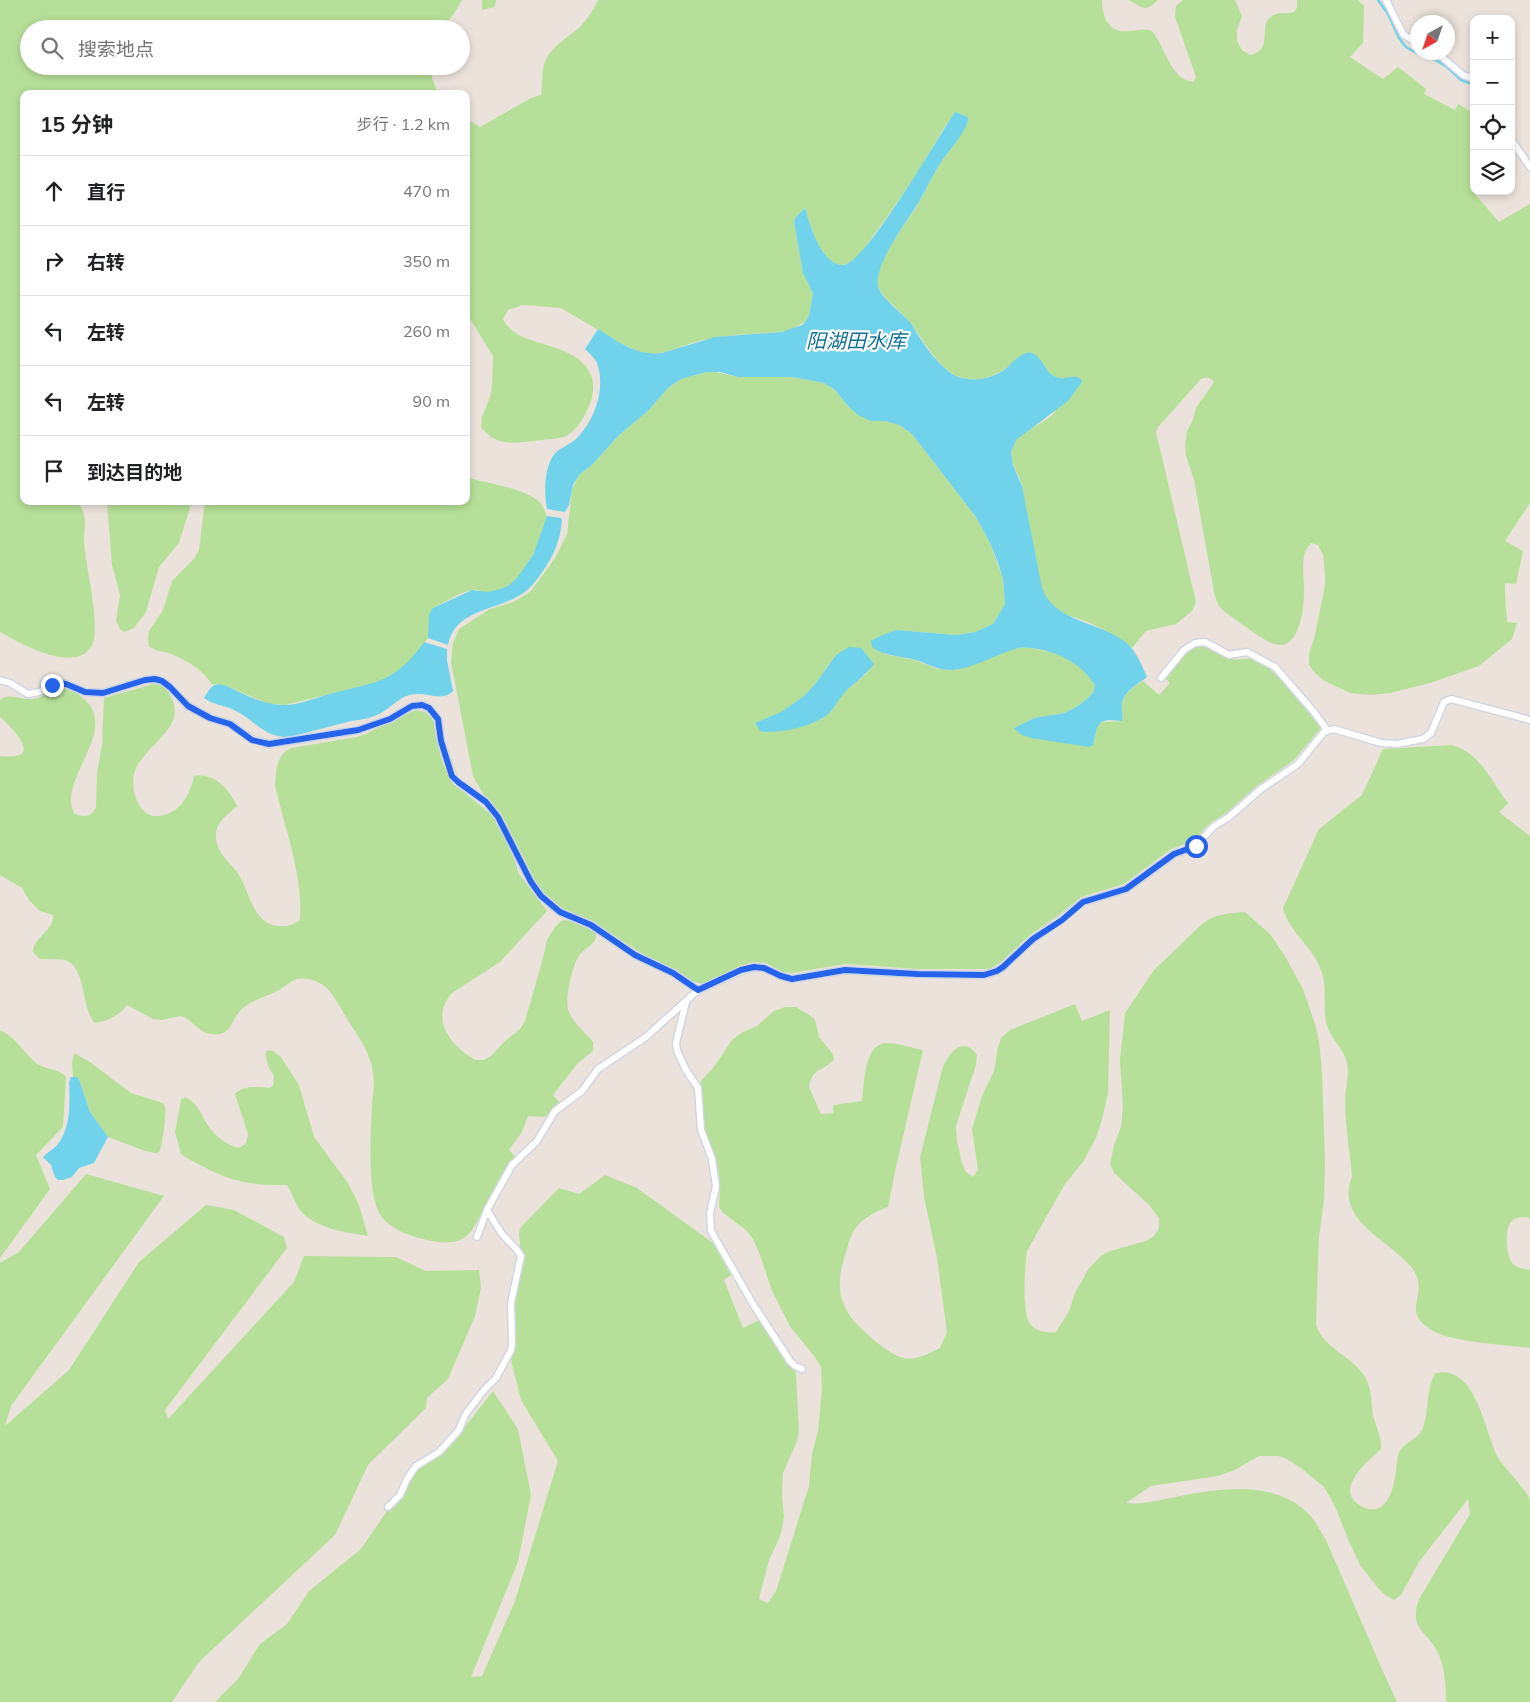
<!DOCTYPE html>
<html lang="zh">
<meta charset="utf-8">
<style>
body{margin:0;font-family:Mulish,"Noto Sans SC",sans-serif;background:#f6f6f6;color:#202124}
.controls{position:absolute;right:15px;top:15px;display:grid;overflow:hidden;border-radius:10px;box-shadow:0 2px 8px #0003}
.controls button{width:45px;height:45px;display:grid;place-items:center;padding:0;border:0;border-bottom:1px solid #e0e0e0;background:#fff;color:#202124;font:25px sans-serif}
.compass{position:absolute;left:1410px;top:15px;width:45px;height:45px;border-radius:50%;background:#fff;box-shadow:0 2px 8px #0003;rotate:220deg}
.stop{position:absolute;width:15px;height:15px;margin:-11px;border:4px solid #2563eb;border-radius:50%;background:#fff}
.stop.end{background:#2563eb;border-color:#fff;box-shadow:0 1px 5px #0008}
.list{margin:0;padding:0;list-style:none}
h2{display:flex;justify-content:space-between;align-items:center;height:65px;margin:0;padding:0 20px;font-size:21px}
h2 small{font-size:16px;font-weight:400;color:#757577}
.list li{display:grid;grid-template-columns:32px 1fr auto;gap:15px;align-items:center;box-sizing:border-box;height:70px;padding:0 20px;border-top:1px solid #e0e0e0}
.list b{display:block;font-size:19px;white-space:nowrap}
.list em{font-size:16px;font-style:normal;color:#757577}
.icon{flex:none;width:28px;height:28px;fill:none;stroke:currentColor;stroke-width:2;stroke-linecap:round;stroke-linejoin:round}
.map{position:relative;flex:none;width:1530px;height:1702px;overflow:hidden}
.search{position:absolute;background:#fff;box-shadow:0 2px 8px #0003;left:20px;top:20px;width:450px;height:55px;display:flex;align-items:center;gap:12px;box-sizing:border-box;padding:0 18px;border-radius:28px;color:#757577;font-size:19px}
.panel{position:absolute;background:#fff;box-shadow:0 2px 8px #0003;left:20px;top:90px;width:450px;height:415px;border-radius:10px}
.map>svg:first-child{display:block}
.green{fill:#b6e099;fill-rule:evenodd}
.water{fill:#71d3eb}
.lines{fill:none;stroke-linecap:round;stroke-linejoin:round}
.stream{stroke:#71d3eb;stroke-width:2.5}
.street-casing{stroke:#d1d5e2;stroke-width:9}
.street{stroke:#fff;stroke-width:6}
.route{stroke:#2563eb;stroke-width:6}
.labels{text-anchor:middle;stroke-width:4.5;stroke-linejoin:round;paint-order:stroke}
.water-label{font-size:20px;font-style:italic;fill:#117195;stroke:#fff}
</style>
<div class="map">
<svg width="1530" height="1702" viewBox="0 0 1530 1702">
<rect width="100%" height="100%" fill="#ebe3db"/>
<path class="green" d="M0 0H462L453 15 441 29H29V66H429L432 78 438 94H24V501H78C87 518 85 520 84 538 84 549 87 561 88 572 91 588 100 634 91 647 74 674 19 643 0 632Z
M482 0H496L495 7 482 10Z
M598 0H1102C1102 12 1106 29 1121 31 1132 33 1141 27 1152 31 1165 46 1170 79 1193 82L1196 77 1175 17 1176 6 1183 0H1235L1242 16 1237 30V41L1242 50 1250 55C1276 50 1255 23 1274 15 1280 12 1287 14 1294 12L1297 8V0H1358L1364 6 1363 43 1350 57 1383 79 1398 67 1426 89 1424 94 1455 110 1458 104 1474 113V191H1476L1474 193 1499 222 1530 204V503L1505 541 1523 551 1516 584 1505 583V593L1507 622 1517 623 1512 639 1479 666 1430 683 1390 693 1370 695 1350 693 1323 680 1315 673 1309 665V654L1315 635 1325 585V574L1323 555 1318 545 1311 543C1309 546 1306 549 1305 552 1301 566 1305 581 1304 594 1304 608 1299 646 1280 645 1269 645 1249 629 1240 623 1226 612 1218 611 1214 592L1194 480 1186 456 1185 446 1187 431 1192 422 1196 408 1214 382C1210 377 1207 377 1201 379L1158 427 1156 432 1196 602 1192 611 1176 624 1146 631 1132 648C1120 637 1104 630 1090 623 1076 617 1060 615 1049 603 1037 590 1026 508 1022 486 1019 471 1007 462 1013 446 1019 429 1042 426 1053 414 1059 408 1063 386 1065 378 1053 380 1047 371 1042 362L1017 359C1007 369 995 376 981 379 943 385 928 344 908 320 901 311 878 295 877 283 877 262 903 226 915 209 924 194 932 177 941 162 949 149 959 138 967 125L956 112C941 130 931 151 919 170 904 193 889 215 873 236 865 246 857 264 843 265 821 266 810 225 805 208L795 218 794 222 803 273 813 294 809 315 805 322 790 330 782 332 735 335 702 340 662 353 645 354 622 344 561 308 523 305 508 310 503 319C518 351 579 338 592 378 598 396 581 430 564 437 557 439 548 439 541 440 518 443 496 448 481 427L482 417 490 397 492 387 493 356 466 312V118L480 127 531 98 541 95C543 85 541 74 544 65 550 46 568 38 581 26 588 18 594 9 598 0Z
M1129 0H1158C1144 13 1143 8 1129 0Z
M711 371 738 377H792L824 383 835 390 847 405 871 421H885L899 425 912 434 976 517 990 543 1003 579 1005 605 993 624 975 632 956 635 896 630 884 654 914 660 938 669 955 670 1013 649 1026 647 1055 653 1070 660 1084 671 1095 685 1093 693 1087 699 1076 707 1064 713 1034 718 1014 728 1089 747 1093 745 1097 728 1101 722 1122 721C1124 716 1122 711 1122 705 1124 692 1133 688 1143 681L1159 695 1170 683 1164 677C1177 662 1188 639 1211 649 1218 651 1224 656 1232 659 1239 661 1247 657 1254 659 1275 666 1306 710 1321 728L1294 760 1258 785 1226 813 1210 823 1193 841 1171 849 1124 884 1081 897 1059 915 1030 935 1000 963 989 969H917L845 964 792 973 783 972 766 963 753 962 740 966 702 984 692 981 655 962 601 927 572 916 558 908 546 897 534 881 498 813 483 794 473 776 451 662 453 643 459 629 490 609 513 602 530 592 555 558 567 534 572 489 580 474 592 465 619 435 648 411 668 388 681 379ZM836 655 874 664 866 674 845 691 822 719 807 725 764 732 755 723 781 713 804 696 816 683Z
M466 477C487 484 530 488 542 505 544 508 545 513 547 516 537 544 527 587 491 592 484 593 478 589 472 590 460 592 444 603 433 608L428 638 414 657 399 671 376 683 285 705 269 704 224 685 216 684 212 685C205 671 186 660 171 654 163 651 156 652 149 646L148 641 149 631 163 610 172 581 194 559 199 550 205 501H466Z
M107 501H192L179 543 159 567 146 612 134 628 124 632 120 629 116 620 120 595 112 565Z
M153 684 162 685C197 722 151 739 136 768 128 783 137 818 158 816 180 814 190 795 194 776 215 773 228 788 237 806 228 815 216 821 216 836 216 854 230 861 239 875 250 893 253 924 279 926 288 927 292 925 300 920 303 874 285 830 275 785 276 771 276 755 291 748L357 737 366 734 415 710 425 712 432 718 436 727 440 754 448 775 456 786 492 815 501 826 508 838 519 874 547 911 500 962 452 993C429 1020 451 1045 475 1060H484L492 1055 505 1041 520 1029 525 1021 543 958 547 940 555 927 561 921 566 920 579 924 596 932C598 945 584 947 579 956 572 966 564 1001 569 1012 574 1025 586 1032 593 1042V1051L578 1063 553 1095 559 1102 545 1117 528 1116 522 1132 509 1150 515 1156C507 1169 497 1181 491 1194 471 1233 470 1252 419 1238 405 1234 390 1228 381 1216 366 1194 371 1130 372 1104 373 1094 375 1083 373 1073 371 1053 358 1036 347 1019 342 1010 332 991 323 985 317 981 306 977 298 979 291 980 288 985 282 988 269 997 250 999 239 1012 233 1019 231 1032 220 1034 199 1037 197 1022 181 1016L162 1020 153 1019 127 1005C120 1016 107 1021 95 1023 81 1009 86 968 67 961 58 958 49 960 40 959L33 952C34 936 54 931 53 915L40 911 29 900 22 888 0 875V756C5 756 11 757 16 756 38 752 6 722 0 717V700C12 691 23 703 37 698 59 690 62 679 84 699 120 730 57 780 74 813 83 818 93 817 96 807L97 773 102 745 104 698Z
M1451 745C1479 751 1492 782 1508 803L1499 812 1530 836V1218C1523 1217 1516 1216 1511 1222 1504 1230 1506 1258 1514 1265 1518 1268 1525 1269 1530 1270V1348C1506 1345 1452 1342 1433 1331 1397 1309 1432 1296 1412 1268 1390 1240 1334 1221 1352 1177 1350 1152 1345 1126 1345 1101 1345 1088 1350 1075 1347 1063 1344 1048 1330 1039 1326 1022 1323 1006 1327 990 1322 973 1315 948 1289 933 1283 908L1319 829 1362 795 1383 749Z
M1245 912 1270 934 1285 956 1303 989 1315 1024 1319 1041 1322 1070 1325 1163 1324 1200 1319 1237 1316 1324C1323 1349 1352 1355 1365 1377 1372 1389 1371 1402 1373 1415 1376 1428 1382 1437 1381 1449 1369 1460 1335 1488 1358 1504 1363 1508 1369 1510 1376 1509 1395 1504 1395 1472 1398 1456 1401 1442 1418 1441 1423 1428 1429 1410 1426 1390 1435 1373 1478 1364 1484 1433 1499 1459 1505 1469 1529 1492 1530 1501 1530 1522 1530 1545 1530 1566 1530 1611 1530 1657 1530 1702H1446C1446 1686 1445 1670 1439 1655 1428 1630 1408 1631 1419 1599L1470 1514 1468 1499 1419 1562 1401 1595 1394 1600 1385 1595 1378 1588 1360 1565 1348 1539 1334 1504 1324 1487 1302 1469 1287 1459 1278 1456H1259L1235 1470 1218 1476 1151 1486 1126 1503C1142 1505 1159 1500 1175 1497 1218 1489 1271 1479 1307 1512 1315 1520 1320 1530 1326 1540L1381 1667 1397 1702H215L238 1679 260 1644 287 1624 309 1591 361 1549 413 1473 446 1451 493 1391 518 1429 531 1495 518 1562 471 1677 482 1676 515 1601 558 1461 521 1400 511 1360 514 1332V1306L520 1243 519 1234 520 1228 559 1188 579 1194 605 1175 637 1188 713 1243 731 1275 724 1280 743 1328 759 1320 796 1373 799 1431 797 1441 783 1473 782 1495 784 1517 782 1529 779 1539 769 1560 759 1599 768 1603 776 1591 809 1486 812 1454 818 1431 822 1388 821 1367 815 1357 791 1328 772 1291 760 1255 753 1239 746 1230 722 1212 719 1207 720 1184 718 1167 713 1150 702 1123 699 1087 701 1081 713 1068 732 1040 741 1033 757 1026 774 1011 785 1007H796L811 1016 815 1020 819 1037 833 1054 834 1059C824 1072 813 1066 809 1087L821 1114 833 1113V1105L862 1101C864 1085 864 1047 884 1043 894 1042 913 1048 923 1050L896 1167 888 1207C874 1212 859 1220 852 1234 849 1239 848 1246 846 1252 840 1271 836 1288 845 1307 851 1321 864 1331 875 1341 902 1362 909 1364 940 1348L947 1332 937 1258 924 1197 920 1157 942 1070C948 1054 962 1034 977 1055L976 1065 956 1126 957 1141 962 1163 966 1172 973 1177 978 1170 972 1129 982 1096 994 1071 998 1047 1001 1038 1010 1030 1075 1004 1082 1021 1110 1010 1108 1093 1102 1120 1096 1138 1083 1162 1065 1184 1027 1251C1025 1266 1021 1313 1031 1325 1038 1332 1047 1333 1056 1332L1069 1311 1075 1293 1089 1268 1102 1255 1110 1251 1146 1241 1154 1236 1159 1228V1218L1149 1205 1114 1173 1110 1164 1114 1145 1121 1127 1123 1108 1120 1060 1125 1013 1154 970 1202 924C1215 914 1228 913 1245 912Z
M0 1030C15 1036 23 1052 35 1062 44 1070 59 1068 66 1077L63 1127 36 1155 50 1189 0 1258Z
M268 1050 273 1051 281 1057 299 1085 314 1137 348 1183 359 1205 368 1236C346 1232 315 1229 300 1210 295 1203 292 1193 287 1185 251 1185 234 1183 202 1166 195 1162 187 1159 181 1154L175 1132 181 1100 185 1097C197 1102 201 1114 207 1124 214 1135 226 1145 239 1148L246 1143 248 1134 235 1094C244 1085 257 1087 270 1088L273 1085 274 1076 269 1068 265 1054Z
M74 1053 90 1062 131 1093 163 1103C163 1104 165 1105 165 1107 167 1111 162 1149 159 1152L155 1153 145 1151 108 1137 90 1112 79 1079 73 1077 72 1063Z
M86 1174 164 1196 11 1406 5 1426 69 1370 139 1262 206 1205 234 1210 284 1237 287 1248 165 1410 168 1419 294 1282 304 1256 396 1257 426 1271 479 1270 481 1288 475 1316 448 1379 427 1398 426 1408 368 1465 335 1535 199 1662 172 1702H0V1263L19 1252Z"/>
<path class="water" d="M955 112 968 117C969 129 950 149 943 159 934 173 927 187 919 202 908 220 874 264 878 286 880 297 902 313 910 322 914 327 916 333 920 338 927 349 937 362 947 370 962 384 988 381 1004 370 1011 365 1022 350 1032 353 1043 357 1045 373 1056 377 1065 381 1072 373 1081 379L1082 382 1068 401 1016 440 1011 452 1013 465 1022 486 1042 588C1053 621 1099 622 1124 641 1136 650 1141 664 1147 677 1137 685 1124 691 1122 704 1121 710 1124 716 1122 721L1109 720 1101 722 1097 728 1093 745 1089 747 1031 738 1020 734 1014 728 1034 718 1064 713 1076 707 1087 699 1093 693 1095 685C1081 664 1062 654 1038 649 1030 648 1023 646 1015 649 995 655 974 668 953 670 938 671 927 663 912 659 899 656 884 656 872 647L871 641 878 637 896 630 956 635 975 632 993 624 1005 604 1003 579 998 563 990 543 976 517 912 434 899 425 885 421H871L858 415 847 405 835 390 824 383 792 377H738L720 372H707L681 379 668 388 648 411 619 435 592 465 580 474 573 485 569 505 565 512 547 509C544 493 544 470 553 456 558 448 570 445 577 438 595 420 606 388 597 363 595 358 589 353 585 349L598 329C619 342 636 356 662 353L715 337 782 332 802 325 805 322 809 315 813 294 803 273 794 222 795 218 805 208C810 225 821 265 843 265 865 265 939 135 955 112Z
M547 516 561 518 562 521C561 529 560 536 557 544 554 556 536 584 526 591 501 611 455 607 448 645L428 638 429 614 433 608 472 590 488 592 500 589 508 586 517 578 533 555Z
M424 642 447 649V660L453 691C444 701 430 694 419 694 402 693 395 705 381 713 372 718 361 720 351 721L290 737C264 738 255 720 234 710 224 705 213 705 204 698 210 689 212 682 224 685 242 693 261 704 281 705 296 706 312 699 326 695 373 682 394 685 424 642Z
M849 647 861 648 874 664C866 675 855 682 846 691 839 698 834 709 827 715 814 726 776 735 760 731L755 723 781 712 804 696 816 683 836 655Z
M71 1077H77L79 1079 90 1112 108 1137 94 1163 79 1168 72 1177 63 1180H58L55 1177 51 1165 43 1157C48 1152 54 1149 58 1144 71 1127 70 1102 69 1082Z"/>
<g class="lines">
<path class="stream" d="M1378 0 1388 14 1399 38 1406 47 1413 51 1434 59 1447 67 1461 80 1474 85
M1511 150 1512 153"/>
<defs>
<path id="street" d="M1386 0 1403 34 1418 44
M1436 52 1463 75 1474 79
M1511 139 1530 167
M1161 678 1184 650 1195 643 1205 642 1229 655 1247 652 1275 667 1314 712 1327 730
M0 680 10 683 28 694 39 692 59 683 66 684 85 692 103 693 145 680 155 679 162 681 170 687 188 706 210 718 230 724 252 739 269 744 358 730 390 719 412 706 422 705 429 708 438 719 441 741 453 776 457 782 486 802 498 817 531 882 541 896 560 912 591 925 635 955 673 973 698 990
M686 1002 676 1043 677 1051 686 1070 698 1088 701 1130 712 1159 716 1186 710 1213 711 1231 753 1304 790 1361 795 1366 802 1369
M477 1237 487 1210 512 1165 537 1141 555 1111 582 1091 598 1069 646 1037 698 990 741 971 754 967 764 968 781 976 792 979 845 970 917 974 984 975 997 971 1003 967 1033 939 1062 919 1083 902 1126 889 1174 854 1196 846 1213 827 1229 817 1261 789 1298 764 1324 732 1334 729 1381 743 1397 744 1423 739 1431 733 1444 702 1451 699 1530 720
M388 1507 400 1495 407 1479 416 1466 439 1452 459 1430 465 1415 484 1390 496 1378 511 1350 512 1344 511 1303 521 1256 517 1250 502 1234 487 1210"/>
</defs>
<use href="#street" class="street-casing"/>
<use href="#street" class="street"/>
</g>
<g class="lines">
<path class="route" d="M52 685 59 683 66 684 85 692 103 693 145 680 155 679 162 681 170 687 188 706 210 718 230 724 252 740 269 744 358 730 390 719 412 706 422 705 429 708 438 719 441 741 452 776 458 782 486 802 498 817 531 882 541 896 560 912 591 925 635 955 673 973 698 990 741 970 754 967 764 968 781 976 792 979 845 970 917 974 984 975 997 971 1003 967 1033 939 1062 920 1083 902 1126 889 1174 854 1196 846"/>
</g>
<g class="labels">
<g class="water-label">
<text x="856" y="348">阳湖田水库</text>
</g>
</g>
</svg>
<div class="controls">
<button>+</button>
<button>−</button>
<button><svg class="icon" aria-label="locate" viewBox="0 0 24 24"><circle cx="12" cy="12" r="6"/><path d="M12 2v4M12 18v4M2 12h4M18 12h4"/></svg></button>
<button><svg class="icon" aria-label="layers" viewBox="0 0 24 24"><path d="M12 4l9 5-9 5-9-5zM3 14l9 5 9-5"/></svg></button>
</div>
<svg class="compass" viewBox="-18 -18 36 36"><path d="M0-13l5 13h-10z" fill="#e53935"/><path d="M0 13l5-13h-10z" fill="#757577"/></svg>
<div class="stop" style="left:1196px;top:846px"></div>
<div class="stop end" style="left:52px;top:685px"></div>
<div class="search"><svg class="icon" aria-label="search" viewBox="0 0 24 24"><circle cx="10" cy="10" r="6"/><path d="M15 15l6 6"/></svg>搜索地点</div>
<section class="panel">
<h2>15 分钟<small>步行 · 1.2 km</small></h2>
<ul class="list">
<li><svg class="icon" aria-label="ahead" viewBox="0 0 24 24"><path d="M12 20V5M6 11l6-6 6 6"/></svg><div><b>直行</b></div><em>470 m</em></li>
<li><svg class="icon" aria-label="right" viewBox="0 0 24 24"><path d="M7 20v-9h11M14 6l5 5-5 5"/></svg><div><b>右转</b></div><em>350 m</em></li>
<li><svg class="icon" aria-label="left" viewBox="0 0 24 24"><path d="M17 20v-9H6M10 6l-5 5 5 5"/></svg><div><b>左转</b></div><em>260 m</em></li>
<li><svg class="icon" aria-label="left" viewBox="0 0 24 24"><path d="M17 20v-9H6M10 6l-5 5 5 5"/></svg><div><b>左转</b></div><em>90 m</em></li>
<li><svg class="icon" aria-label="arrive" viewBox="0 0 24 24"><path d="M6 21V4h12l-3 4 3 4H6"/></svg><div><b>到达目的地</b></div></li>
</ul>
</section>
</div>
